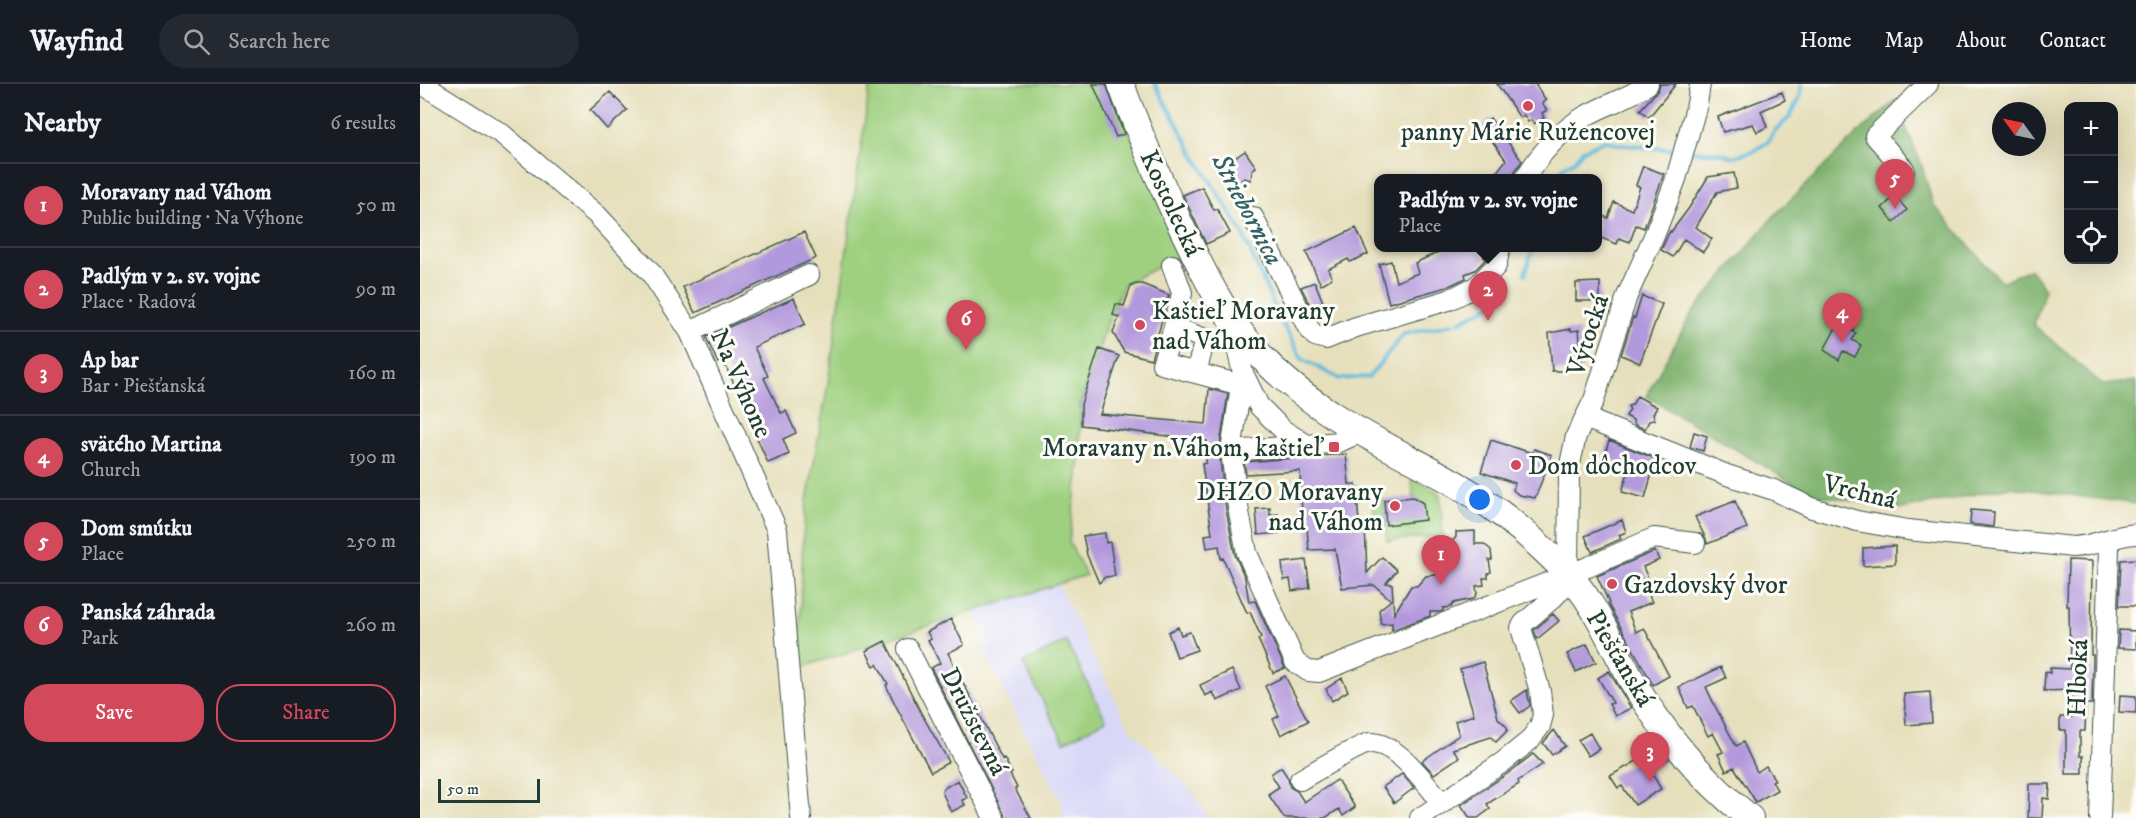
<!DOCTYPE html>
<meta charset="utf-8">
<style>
body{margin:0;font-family:"IM FELL DW Pica",serif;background:#242831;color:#f1f3f6}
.controls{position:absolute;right:18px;top:18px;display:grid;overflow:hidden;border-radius:12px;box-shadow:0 6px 24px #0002}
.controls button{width:54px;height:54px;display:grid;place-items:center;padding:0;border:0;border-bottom:2px solid #363941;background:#171b24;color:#f1f3f6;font:30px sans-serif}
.compass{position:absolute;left:1572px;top:18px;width:54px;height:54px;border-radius:50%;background:#171b24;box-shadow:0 6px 24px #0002;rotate:303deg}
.scale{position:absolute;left:18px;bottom:15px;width:102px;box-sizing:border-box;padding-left:6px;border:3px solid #1f3d34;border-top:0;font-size:16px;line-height:21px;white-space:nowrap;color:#1f3d34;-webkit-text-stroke:4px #fdfcf7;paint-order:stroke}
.you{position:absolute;left:1060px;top:416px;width:21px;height:21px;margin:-15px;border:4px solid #fff;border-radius:50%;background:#1a73e8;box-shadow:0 0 0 9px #1a73e833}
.badge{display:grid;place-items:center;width:39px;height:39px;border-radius:50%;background:#d1495b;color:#fff;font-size:20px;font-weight:700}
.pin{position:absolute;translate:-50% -50px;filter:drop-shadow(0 2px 3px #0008)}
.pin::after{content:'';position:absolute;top:32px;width:21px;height:18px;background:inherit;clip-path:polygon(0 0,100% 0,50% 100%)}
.popup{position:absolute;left:954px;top:90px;width:228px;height:78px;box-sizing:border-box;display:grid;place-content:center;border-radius:12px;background:#171b24;filter:drop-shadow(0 2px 4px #0005);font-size:20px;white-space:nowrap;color:#9ea1a6}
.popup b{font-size:22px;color:#f1f3f6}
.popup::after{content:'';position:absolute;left:50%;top:100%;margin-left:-12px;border:12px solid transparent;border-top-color:#171b24}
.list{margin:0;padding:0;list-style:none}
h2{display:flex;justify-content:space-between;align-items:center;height:78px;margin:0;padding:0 24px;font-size:26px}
h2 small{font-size:20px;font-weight:400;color:#9ea1a6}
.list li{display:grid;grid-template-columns:39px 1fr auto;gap:18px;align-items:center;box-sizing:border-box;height:84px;padding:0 24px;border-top:2px solid #363941}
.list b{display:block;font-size:22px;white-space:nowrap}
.list p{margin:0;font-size:20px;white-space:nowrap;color:#9ea1a6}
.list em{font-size:20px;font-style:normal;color:#9ea1a6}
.actions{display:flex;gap:12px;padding:18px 24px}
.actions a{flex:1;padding:14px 0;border:2px solid #d1495b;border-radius:24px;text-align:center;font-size:21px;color:#d1495b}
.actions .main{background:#d1495b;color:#fff}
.icon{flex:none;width:33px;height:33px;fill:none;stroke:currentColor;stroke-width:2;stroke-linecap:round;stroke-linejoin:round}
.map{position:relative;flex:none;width:1716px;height:734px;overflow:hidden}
header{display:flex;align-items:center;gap:36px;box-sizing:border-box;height:84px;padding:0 30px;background:#171b24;border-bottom:2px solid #363941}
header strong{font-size:28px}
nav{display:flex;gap:33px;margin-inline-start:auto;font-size:21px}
.search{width:420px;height:54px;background:#242831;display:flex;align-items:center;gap:15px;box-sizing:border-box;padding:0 21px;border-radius:33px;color:#9ea1a6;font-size:22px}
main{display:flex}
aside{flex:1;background:#171b24}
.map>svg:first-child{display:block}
.built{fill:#d8d7f8}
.green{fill:#9fd080;stroke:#5f865a;stroke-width:1.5}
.forest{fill:#7fb26e;stroke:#4f7851;stroke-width:1.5}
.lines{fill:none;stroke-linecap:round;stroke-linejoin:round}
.stream{stroke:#5db9db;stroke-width:4}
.building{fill:#b298dc}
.minor-casing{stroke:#3d5548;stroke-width:22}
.major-casing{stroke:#3d5548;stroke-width:28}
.minor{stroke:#fff;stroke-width:20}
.major{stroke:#fff;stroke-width:26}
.poi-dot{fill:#d1495b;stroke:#fdfcf7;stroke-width:2}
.labels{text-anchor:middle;stroke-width:6;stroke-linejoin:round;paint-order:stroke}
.poi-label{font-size:26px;fill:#1f3d34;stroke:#fdfcf7;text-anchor:start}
.street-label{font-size:26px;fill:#1f3d34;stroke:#fdfcf7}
.water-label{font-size:27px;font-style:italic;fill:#326266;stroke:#fdfcf7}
</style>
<header>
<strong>Wayfind</strong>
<div class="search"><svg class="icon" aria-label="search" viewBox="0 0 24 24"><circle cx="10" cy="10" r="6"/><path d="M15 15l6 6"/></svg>Search here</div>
<nav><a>Home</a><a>Map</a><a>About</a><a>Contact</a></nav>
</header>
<main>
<aside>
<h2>Nearby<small>6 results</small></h2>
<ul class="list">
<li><span class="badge">1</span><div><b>Moravany nad Váhom</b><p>Public building · Na Výhone</p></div><em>50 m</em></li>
<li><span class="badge">2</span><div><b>Padlým v 2. sv. vojne</b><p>Place · Radová</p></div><em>90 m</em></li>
<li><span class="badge">3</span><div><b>Ap bar</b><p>Bar · Piešťanská</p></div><em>160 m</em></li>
<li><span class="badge">4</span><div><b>svätého Martina</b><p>Church</p></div><em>190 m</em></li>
<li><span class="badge">5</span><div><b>Dom smútku</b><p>Place</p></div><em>250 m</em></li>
<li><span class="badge">6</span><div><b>Panská záhrada</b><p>Park</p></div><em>260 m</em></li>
</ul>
<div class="actions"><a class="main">Save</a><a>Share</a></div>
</aside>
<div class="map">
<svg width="1716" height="734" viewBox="0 0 1716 734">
<rect width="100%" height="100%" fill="#fdfcf7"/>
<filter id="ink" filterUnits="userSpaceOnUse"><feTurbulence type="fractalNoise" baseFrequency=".0167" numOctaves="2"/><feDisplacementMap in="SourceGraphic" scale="12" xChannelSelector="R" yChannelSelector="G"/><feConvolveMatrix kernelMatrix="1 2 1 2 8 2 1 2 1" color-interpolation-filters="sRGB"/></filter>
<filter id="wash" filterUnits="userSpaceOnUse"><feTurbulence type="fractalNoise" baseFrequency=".008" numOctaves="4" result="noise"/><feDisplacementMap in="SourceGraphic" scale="24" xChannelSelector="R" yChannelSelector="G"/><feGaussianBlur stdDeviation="1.35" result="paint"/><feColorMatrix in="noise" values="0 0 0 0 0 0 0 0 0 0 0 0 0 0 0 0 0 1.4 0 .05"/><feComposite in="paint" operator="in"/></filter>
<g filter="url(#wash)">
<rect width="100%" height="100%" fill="#e6dfbb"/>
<path class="built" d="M638 500 708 642 771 707 789 734H642L643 721 560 561 567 557 553 528Z"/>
<path class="green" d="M450 0H689L762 171 704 200 690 232 660 320V375L649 458 666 491 382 583 380 551 383 452 387 417 408 300Z
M992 393 1020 410 1023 452 967 457 966 441 955 442 953 416H964L966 440 982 439V435L1004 436 1003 419 993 413Z
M646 557 686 636 644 658 603 579Z"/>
<path class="forest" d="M1475 17 1501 79 1513 120 1581 198 1610 185 1625 205 1614 241 1683 301 1716 297V420L1590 403 1482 425 1391 410 1226 312 1272 229 1354 132 1439 48Z"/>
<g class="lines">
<path class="stream" d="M735 0 776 74 822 148 859 233 882 275 920 295 949 293 984 250 1033 240
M1269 67 1301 69 1312 73 1334 67 1349 57 1354 47 1369 34 1380 13 1382 0
M1140 94 1143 83 1154 77 1163 66 1186 56 1196 60 1258 66
M1105 190 1113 164
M1039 238 1077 218"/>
</g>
<g id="blocks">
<path class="building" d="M673 0H686L704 50 696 53Z
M1077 0H1115L1126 16 1122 19 1127 26 1122 29 1124 34 1114 40 1111 36 1108 38 1104 31 1100 34Z
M1240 0H1256L1229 33 1220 26 1238 6Z
M190 8 207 26 187 45 170 26Z
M1362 8 1365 16 1341 27 1347 43 1337 48 1333 40 1303 48 1298 33Z
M1070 34 1102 77 1095 87 1093 94H1072L1086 76 1062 43Z
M825 67 836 83 832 86 831 96 824 94 818 98 806 80Z
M1223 82 1244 90 1224 144 1216 141 1210 158 1199 154 1197 160 1178 153V130L1188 134 1194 118 1212 126 1220 103 1216 101Z
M1314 89 1317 104 1297 108 1276 143 1292 155 1283 168 1264 155 1253 173 1241 166 1250 147 1251 148 1269 124 1288 93Z
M782 103 794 126 797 125 810 149 786 160 763 111Z
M1475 112 1487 126 1474 138 1462 124Z
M936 144 948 170 930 178 928 175 908 185 912 194 901 201 886 168Z
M384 148 396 174 275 229 263 203Z
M1027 164H1061L1065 176 1055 186 1045 190 1046 194 1027 203 969 219 959 180 971 177 976 198 998 189 995 179Z
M895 198 908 231 897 235 881 203Z
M1180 198V217H1156V199Z
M716 200H722L749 211 731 275 704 268 693 249 699 233 693 231 696 220 704 222 711 202Z
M1222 212 1242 220 1220 279 1201 271 1213 233 1215 234Z
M374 214 385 240 334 263 348 292 344 294 361 329 366 327 376 349 363 355 369 370 348 379 337 354 341 352 330 329 329 330 303 277 298 279 286 253Z
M1427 239 1434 243 1432 247 1436 249 1432 256 1441 261 1435 273 1423 267 1419 276 1404 266 1417 242Z
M1151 245V247L1159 246 1160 258H1162V285H1154V287H1132L1129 249Z
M679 265 699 272 680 330 786 340 789 305 808 310 799 368 806 425 815 471 825 494 829 518 835 517 865 584 853 589 838 555 841 553 830 528 827 529 803 474 801 475 799 462 787 464 785 451 792 450 782 380 786 379 787 357 661 341V320Z
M1217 312 1237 323 1233 330 1235 336 1229 337 1225 345 1215 341 1213 336 1206 332 1210 326 1208 322 1212 321Z
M1274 348 1287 352 1283 367 1270 363Z
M1071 356 1112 369 1114 365 1132 371 1115 414 1099 411 1093 406 1095 399 1061 388Z
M1189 356 1236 375 1225 414 1202 408 1209 385 1203 383 1204 380 1184 374Z
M926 370 929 400H936L939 440 945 442 947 489 962 473 977 486 966 499 972 500 974 530 991 502H997L1006 492 1023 490V487L1033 486 1030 460 1036 453V448L1055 447V460H1064L1071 466 1072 476H1069L1071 488 1068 489V494H1063L1064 501 1056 502 1057 510 1053 515 1034 519 1031 523 1023 524V527L1020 528H1010V532L972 546V539L961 540 959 526 971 516 954 501 922 504 915 465 889 466 887 444H884V429H882L880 387 826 390 824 378Z
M993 413 1003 419 1005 436 966 441 964 416Z
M1315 417 1327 444 1287 460 1286 455 1275 433Z
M850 424V431L858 430 860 449 838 451 836 425Z
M1551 426 1574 428 1573 443 1550 440Z
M1202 436 1206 448 1199 451 1201 455 1172 468 1165 452Z
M685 449 686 459 690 458 695 492 685 493 679 499 667 471 663 452Z
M1475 462V480L1443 482V464Z
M1235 467 1239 476 1223 483 1231 501 1225 503 1232 518 1208 528 1216 548 1224 544 1249 592 1233 601 1188 520 1189 519 1177 492Z
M1716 475V522H1699L1701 476Z
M886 476 890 504 872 507 870 495 864 496 862 479Z
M1648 476 1672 477 1671 571H1673L1672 620H1666L1665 647H1660V672H1663V690H1646V646H1640V633H1652L1653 606 1624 607 1625 588 1630 589V584L1650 585 1649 522H1647Z
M1133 530 1139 537 1117 555 1114 546Z
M531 535 544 561 528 569 582 675 584 674 592 689 590 690 597 704 595 705 611 734H586L511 584 520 579 508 556 511 555 507 548Z
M758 543 761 551 770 548 777 566 757 573 748 548Z
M1699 546 1716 547V565L1698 564Z
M465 557 501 629 529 678 511 688 476 622 466 601 468 600 457 580 454 582 446 567Z
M1167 560 1176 578 1156 588 1147 570Z
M1063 578 1078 634 1087 643V647L1076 658 1071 653 1033 665 1039 673 1014 690 1002 677 1039 651 1035 637 1054 631 1040 585Z
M1301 583 1306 594 1286 603 1295 622 1316 662 1323 658 1337 688 1346 682 1355 696 1352 697 1357 706 1336 718 1314 683 1306 687 1298 670 1303 668 1293 649 1288 652 1273 622 1268 624 1259 603Z
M812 586 821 606 797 617 793 608 785 612 780 601Z
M1189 587 1211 624 1195 632 1189 620 1193 619 1178 594Z
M865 592 888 637 861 651 853 635 859 632 845 602Z
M922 594 928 607 912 617 906 605Z
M1107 606 1110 622 1100 629 1091 617Z
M1510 608 1512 639 1486 641 1484 610Z
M1700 611 1716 612V629L1699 628Z
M1134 646 1145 662 1132 671 1123 659Z
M1170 649 1179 665 1168 672 1158 656Z
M1240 664 1248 675 1230 686 1241 705 1215 721 1202 702 1198 704 1190 692Z
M1113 670 1123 680 1098 697 1099 700 1067 720 1070 725 1058 734H1050L1041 721 1090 688Z
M861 683 868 694 870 703 877 707 884 718 917 696 935 723 923 732 919 725 905 734H864L848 710 859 703 851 690Z
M982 690 994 704 974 719 963 703Z
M538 696 547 714 542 716 545 721 531 728 522 708 524 704Z
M1609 700H1630L1629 715 1623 714 1622 734H1608Z"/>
</g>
</g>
<g filter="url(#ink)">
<use href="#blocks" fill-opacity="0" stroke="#3d5548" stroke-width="1.5"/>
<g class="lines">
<defs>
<path id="minor" d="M2 0 82 50 177 131 231 189 270 248 357 446 381 734
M1484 85 1455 52 1508 0
M1105 94C1120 70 1137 50 1162 34 1183 21 1208 15 1228 0
M833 133 887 242 895 252 906 255 936 243 1029 216 1057 202 1076 182 1080 164
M752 181 762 209 754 243 742 280 821 301
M811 240 823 289 811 367 818 423 827 469 875 578 888 587 899 588 1168 483 1234 454 1275 459
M754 243 785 255 776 289
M270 248 389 191
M823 289 839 322 863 346 887 361 919 358 941 348
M1165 334 1307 391 1354 406 1392 424 1437 437 1488 446 1653 463C1676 462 1694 451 1716 450
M811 367 887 361
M488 565 574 734
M880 696C892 689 940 660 950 659 977 658 1006 700 1022 719
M1000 734 1083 678 1109 657 1120 642 1123 631 1120 607 1101 544 1104 539 1133 514 1145 501 1148 490 1149 385 1156 352 1174 316 1207 212 1234 152 1256 95 1277 20 1280 0
M1680 734 1689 465 1686 457"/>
<path id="major" d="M701 0C718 47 738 93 759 138 780 181 800 226 832 262 855 290 885 313 916 333 958 360 1004 380 1046 406 1083 428 1117 458 1146 488 1175 518 1191 560 1211 595 1244 650 1280 694 1330 734"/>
</defs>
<use href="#minor" class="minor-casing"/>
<use href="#major" class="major-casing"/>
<use href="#minor" class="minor"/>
<use href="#major" class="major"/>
</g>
</g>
<g class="poi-dot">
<circle cx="1108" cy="22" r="6"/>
<circle cx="720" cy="241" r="6"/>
<rect x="908" y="357" width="12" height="12" rx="3"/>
<circle cx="1096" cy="381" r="6"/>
<circle cx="975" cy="422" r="6"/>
<circle cx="1192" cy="500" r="6"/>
</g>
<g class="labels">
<g class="poi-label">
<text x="1108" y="56" text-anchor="middle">panny Márie Ružencovej</text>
<text x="732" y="235">Kaštieľ Moravany<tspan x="732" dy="30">nad Váhom</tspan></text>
<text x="902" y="372" text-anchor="end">Moravany n.Váhom, kaštieľ</text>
<text x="1108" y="390">Dom dôchodcov</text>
<text x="963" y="416" text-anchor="end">DHZO Moravany<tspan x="963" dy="30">nad Váhom</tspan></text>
<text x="1204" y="509">Gazdovský dvor</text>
</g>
<g class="street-label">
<text transform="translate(752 119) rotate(65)" y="9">Kostolecká</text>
<text transform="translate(1167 251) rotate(-72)" y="9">Výtocká</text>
<text transform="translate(322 299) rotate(66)" y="9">Na Výhone</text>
<text transform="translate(1440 407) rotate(14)" y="9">Vrchná</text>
<text transform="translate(1201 574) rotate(59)" y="9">Piešťanská</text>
<text transform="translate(1657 594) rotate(-88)" y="9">Hlboká</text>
<text transform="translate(555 637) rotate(63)" y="9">Družstevná</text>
</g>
<g class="water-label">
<text transform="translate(828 125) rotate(62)" y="9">Striebornica</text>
</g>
</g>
</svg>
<div class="controls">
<button>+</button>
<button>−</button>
<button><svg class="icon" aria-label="locate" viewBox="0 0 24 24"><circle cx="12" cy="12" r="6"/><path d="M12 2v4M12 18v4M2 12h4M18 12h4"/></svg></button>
</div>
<svg class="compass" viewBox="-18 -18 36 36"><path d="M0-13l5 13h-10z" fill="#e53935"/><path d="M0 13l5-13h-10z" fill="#9ea1a6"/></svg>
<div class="scale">50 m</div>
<div class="you"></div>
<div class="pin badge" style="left:1021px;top:501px">1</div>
<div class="pin badge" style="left:1068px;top:237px">2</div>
<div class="popup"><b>Padlým v 2. sv. vojne</b>Place</div>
<div class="pin badge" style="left:1230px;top:698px">3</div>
<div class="pin badge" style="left:1422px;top:259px">4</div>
<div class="pin badge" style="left:1475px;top:125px">5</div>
<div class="pin badge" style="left:546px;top:266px">6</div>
</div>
</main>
